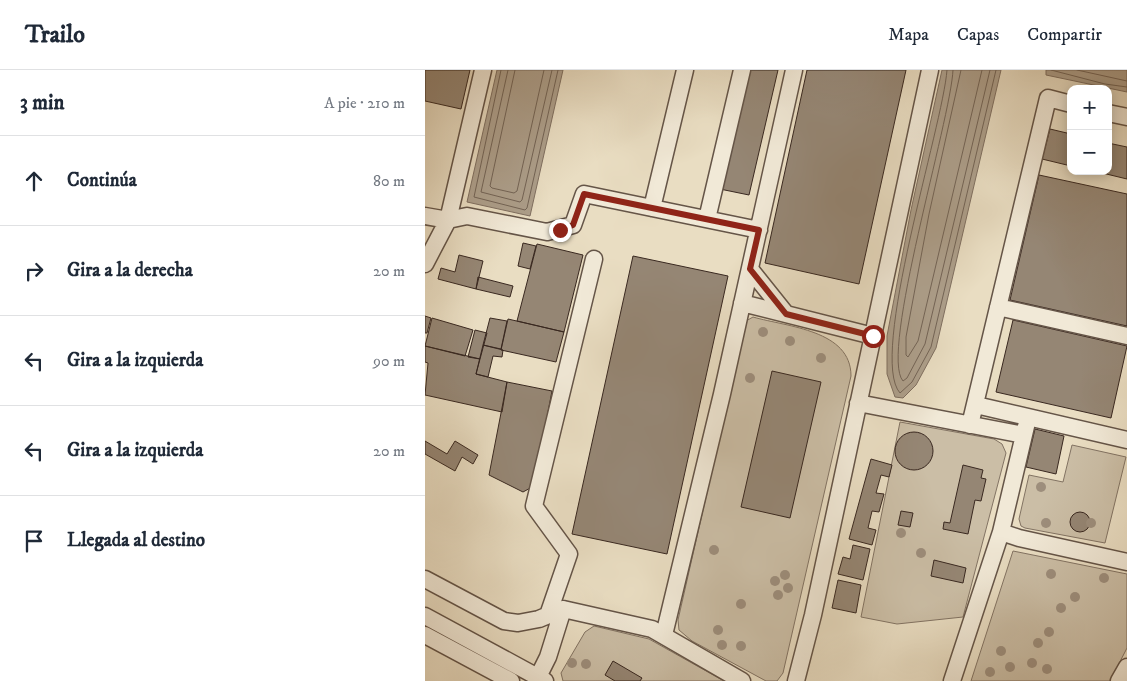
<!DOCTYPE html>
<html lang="es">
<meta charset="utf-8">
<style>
body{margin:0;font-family:"IM FELL DW Pica",serif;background:#f6f6f7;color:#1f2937}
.controls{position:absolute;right:15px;top:15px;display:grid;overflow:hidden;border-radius:10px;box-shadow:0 2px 12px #0003}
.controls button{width:45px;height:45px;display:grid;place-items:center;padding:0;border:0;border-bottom:1px solid #e0e1e3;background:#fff;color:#1f2937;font:25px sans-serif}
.stop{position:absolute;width:15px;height:15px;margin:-11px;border:4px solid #8f2418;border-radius:50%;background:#fff}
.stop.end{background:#8f2418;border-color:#fff;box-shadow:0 1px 5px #0008}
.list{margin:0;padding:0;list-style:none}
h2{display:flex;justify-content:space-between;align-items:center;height:65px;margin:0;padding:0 20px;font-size:21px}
h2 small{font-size:16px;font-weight:400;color:#747a83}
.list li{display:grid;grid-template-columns:32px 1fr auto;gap:15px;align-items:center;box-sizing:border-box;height:90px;padding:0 20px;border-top:1px solid #e0e1e3}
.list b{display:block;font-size:19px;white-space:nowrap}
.list em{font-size:16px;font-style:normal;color:#747a83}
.icon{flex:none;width:28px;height:28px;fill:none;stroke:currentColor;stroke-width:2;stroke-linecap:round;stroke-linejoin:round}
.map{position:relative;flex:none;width:702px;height:611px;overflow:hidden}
header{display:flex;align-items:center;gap:30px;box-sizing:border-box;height:70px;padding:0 25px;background:#fff;border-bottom:1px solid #e0e1e3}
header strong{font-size:24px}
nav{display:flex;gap:28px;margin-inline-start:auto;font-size:18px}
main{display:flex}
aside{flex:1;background:#fff}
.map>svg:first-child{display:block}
.green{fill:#cbbea6;stroke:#827363}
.water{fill:#ad9f8b;stroke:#7f6f60}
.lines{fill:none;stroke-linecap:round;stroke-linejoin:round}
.shore{stroke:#736456;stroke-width:1}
.building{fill:#958674;stroke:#392820}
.minor-casing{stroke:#655548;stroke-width:19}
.minor{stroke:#f1e9d7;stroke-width:16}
.tree{fill:#9d8e7c}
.route{stroke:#8f2418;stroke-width:6}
</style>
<header>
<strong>Trailo</strong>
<nav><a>Mapa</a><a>Capas</a><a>Compartir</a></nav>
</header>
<main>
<aside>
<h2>3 min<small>A pie · 210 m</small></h2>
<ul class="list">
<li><svg class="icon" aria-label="ahead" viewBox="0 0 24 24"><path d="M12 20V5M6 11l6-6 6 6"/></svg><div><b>Continúa</b></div><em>80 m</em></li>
<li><svg class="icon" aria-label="right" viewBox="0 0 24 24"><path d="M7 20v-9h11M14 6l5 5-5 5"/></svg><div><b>Gira a la derecha</b></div><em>20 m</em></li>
<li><svg class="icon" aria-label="left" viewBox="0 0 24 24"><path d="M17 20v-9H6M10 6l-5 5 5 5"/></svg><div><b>Gira a la izquierda</b></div><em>90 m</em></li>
<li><svg class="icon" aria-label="left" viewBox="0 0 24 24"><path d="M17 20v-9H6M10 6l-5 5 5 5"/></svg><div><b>Gira a la izquierda</b></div><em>20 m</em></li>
<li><svg class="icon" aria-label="arrive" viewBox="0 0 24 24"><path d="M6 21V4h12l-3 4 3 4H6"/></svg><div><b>Llegada al destino</b></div></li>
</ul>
</aside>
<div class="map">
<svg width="702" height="611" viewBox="0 0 702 611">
<rect width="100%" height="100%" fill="#e9ddc2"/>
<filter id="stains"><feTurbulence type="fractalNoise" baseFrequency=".004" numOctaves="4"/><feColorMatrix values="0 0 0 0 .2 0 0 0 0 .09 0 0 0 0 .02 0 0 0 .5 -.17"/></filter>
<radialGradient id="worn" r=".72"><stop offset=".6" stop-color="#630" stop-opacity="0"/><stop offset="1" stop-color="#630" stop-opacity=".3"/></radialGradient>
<path class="green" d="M328 247C363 257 426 260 426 306L358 603 352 611H341L267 571 254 560 253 550 321 251Z
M475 352 569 369 577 374 581 383 538 547 472 554 436 547Z
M647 375 701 387 680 473 600 458 596 456 594 449 604 405 638 412Z
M588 481 702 504V578L685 611H546Z
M169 556 224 569 299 611H138L136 603 160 562Z"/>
<path class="water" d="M72 0H138L105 146 42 132Z
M517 0H576L511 278 491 315 478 328 470 327 462 304V266L486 140Z
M621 0H702V22L621 5Z"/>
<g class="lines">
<path class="shore" d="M76 0 49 127 100 140 102 138 133 0
M83 0 56 122 95 132 97 130 127 0
M90 0 65 116 67 118 89 123 92 121 119 0
M522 0C518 56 443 287 475 323L487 312 506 277 571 0
M528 0C526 49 454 284 478 311L482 308 500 274 565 0
M536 0 504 144 481 267V285L483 287 493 271 557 0
M626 0 680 14 702 17
M652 0 702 11"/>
</g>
<path class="building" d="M0 0H45L36 39 0 31Z
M317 0H353L324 125 290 118Z
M382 0H481L434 214 340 193Z
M625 59 646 64V96L617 89Z
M683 73 702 77V109L669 101H683Z
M614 105 702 124V256L585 230Z
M98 173 111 176 105 199 93 196Z
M112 174 158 185 139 262 92 251Z
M34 185 58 191 51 219 13 209 16 198 30 202Z
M208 186 303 206 242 484 147 464Z
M53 207 88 216 85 227 51 219Z
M0 246 6 248 2 263H0Z
M7 248 48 260 40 286 0 276Z
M65 248 82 251 76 279 58 275Z
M83 249 139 262 131 292 76 280Z
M588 250 702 276 686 348 571 322Z
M50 260 62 263 55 289 43 287Z
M58 275 78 280 77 287 68 286 63 307 51 304Z
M0 276 55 289 51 304 82 312 77 342 0 325 3 293 0 292Z
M347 301 396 312 365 448 316 437Z
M82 312 127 321 109 416 98 422 64 405Z
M610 359 639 366 631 404 601 397Z
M470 381a19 19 0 1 1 38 0a19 19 0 1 1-38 0Z
M0 371 22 384 30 371 53 385 48 394 37 387 30 401 0 384Z
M446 389 467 395 464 407 456 405 451 423 459 424 454 442 447 441 443 458 451 460 447 475 424 469Z
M538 395 558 400 556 408 561 409 556 431 550 430 543 464 518 459 519 452 525 453Z
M476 441 488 443 485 457 473 455Z
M645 452a10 10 0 1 1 20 0a10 10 0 1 1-20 0Z
M428 475 445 479 438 510 413 504 418 487 425 489Z
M509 490 541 498 538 513 506 506Z
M413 510 436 515 431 543 407 538Z
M188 591 217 608 215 611H190L180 605Z"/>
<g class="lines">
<defs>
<path id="minor" d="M683 43 702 47
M227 138 260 0
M0 146 23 150 42 146 122 162 148 155 159 124 334 160
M282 149 317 0
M0 194 23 150 58 0
M325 199 361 244
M317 233 448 266
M573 237 702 266
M433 333 599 365
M551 335 702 370
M545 355 623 28 646 34
M576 462 594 468 702 492
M0 509 79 551 93 553 114 549 138 539 227 559 317 611
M123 545 144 484 109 436 169 189
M0 546 120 611
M0 565 86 611
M239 565 297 324 369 0
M113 607 123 587 138 539
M371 611 388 545 505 0
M527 611 576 462 603 348
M694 611 702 597"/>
</defs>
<use href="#minor" class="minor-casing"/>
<use href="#minor" class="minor"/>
</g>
<g class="tree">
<circle cx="338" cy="262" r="5"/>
<circle cx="365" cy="271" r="5"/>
<circle cx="396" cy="288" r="5"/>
<circle cx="325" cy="308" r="5"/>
<circle cx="616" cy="417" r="5"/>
<circle cx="621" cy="453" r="5"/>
<circle cx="666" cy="453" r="5"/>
<circle cx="476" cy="463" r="5"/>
<circle cx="289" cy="480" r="5"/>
<circle cx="496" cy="483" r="5"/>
<circle cx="626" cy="504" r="5"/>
<circle cx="360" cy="505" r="5"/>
<circle cx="679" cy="508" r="5"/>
<circle cx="350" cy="511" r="5"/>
<circle cx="363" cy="518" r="5"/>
<circle cx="353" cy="525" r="5"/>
<circle cx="650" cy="527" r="5"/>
<circle cx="316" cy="534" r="5"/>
<circle cx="636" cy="538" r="5"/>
<circle cx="293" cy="560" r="5"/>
<circle cx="624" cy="562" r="5"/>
<circle cx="613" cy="573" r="5"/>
<circle cx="297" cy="575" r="5"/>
<circle cx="316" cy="576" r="5"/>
<circle cx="576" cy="581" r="5"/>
<circle cx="147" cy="593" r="5"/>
<circle cx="607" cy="593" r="5"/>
<circle cx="161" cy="594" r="5"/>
<circle cx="585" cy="597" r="5"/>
<circle cx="622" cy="599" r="5"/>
<circle cx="565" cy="602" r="5"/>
</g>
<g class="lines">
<path class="route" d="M135 160 148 155 159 124 334 160 325 199 361 244 448 266"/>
</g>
<rect width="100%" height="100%" filter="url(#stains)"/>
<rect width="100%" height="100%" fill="url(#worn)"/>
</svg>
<div class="controls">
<button>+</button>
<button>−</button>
</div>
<div class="stop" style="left:448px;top:266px"></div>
<div class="stop end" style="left:135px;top:160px"></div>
</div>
</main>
